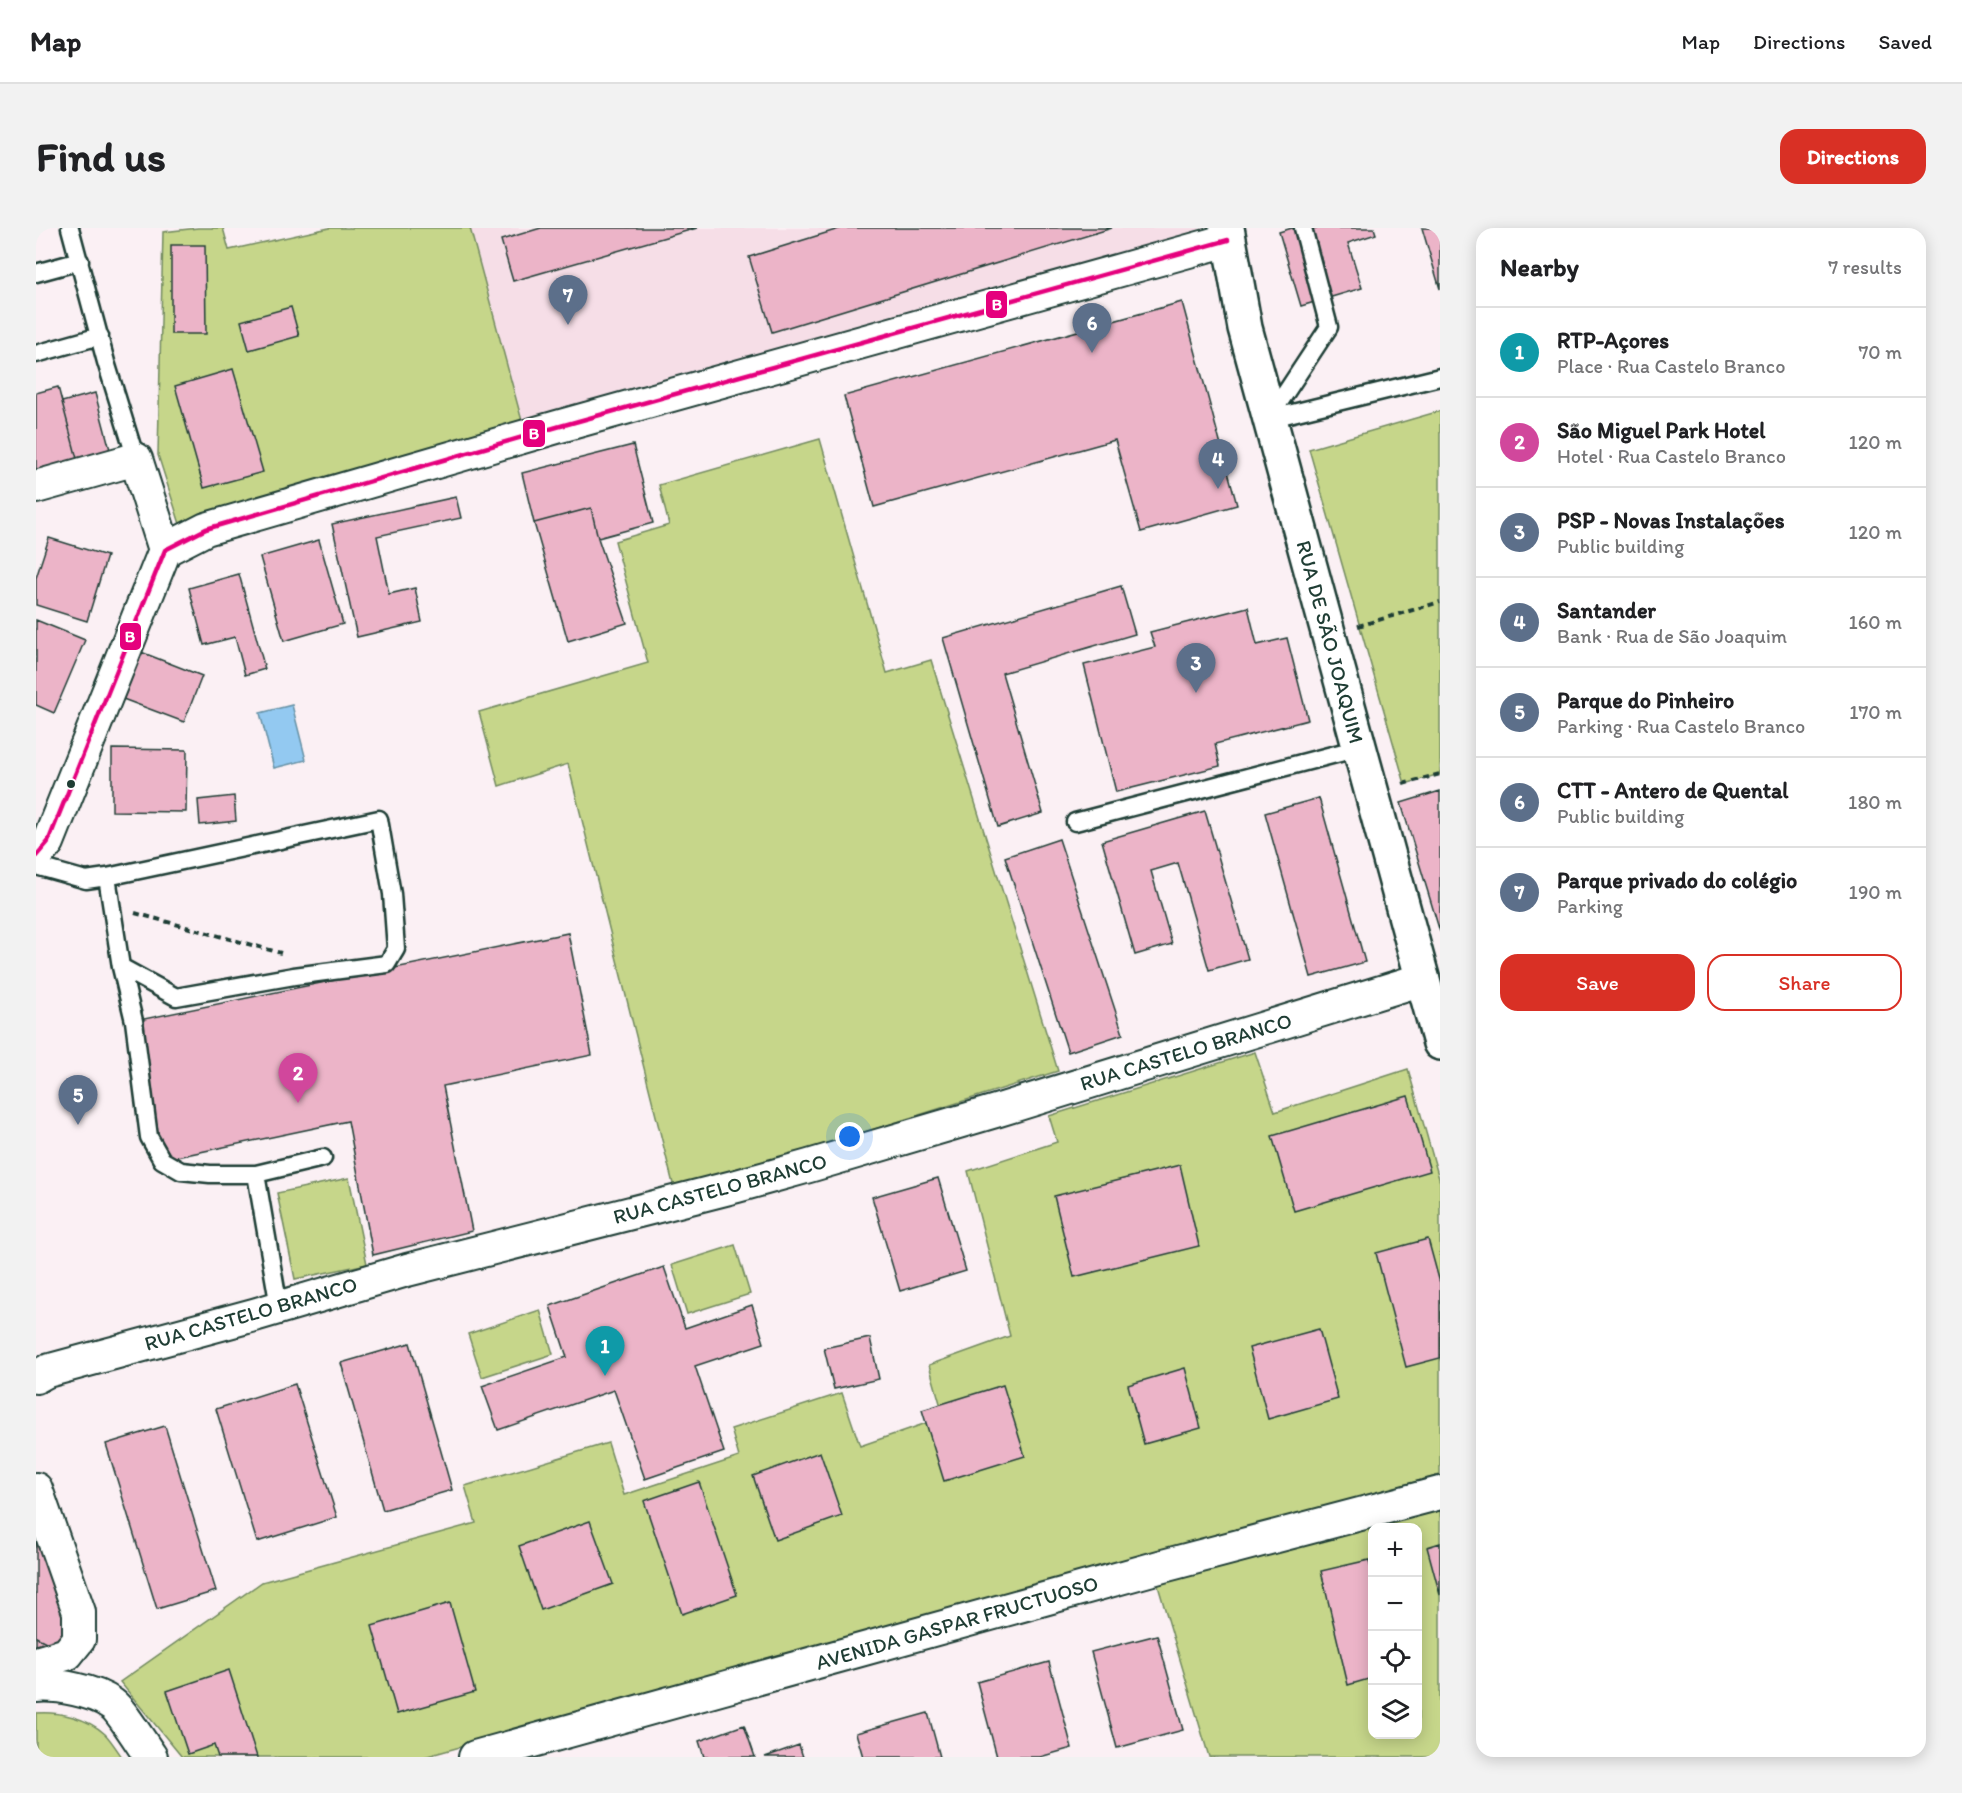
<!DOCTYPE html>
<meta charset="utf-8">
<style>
body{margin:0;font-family:Itim,sans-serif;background:#f2f2f2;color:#202124}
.controls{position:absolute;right:18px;bottom:18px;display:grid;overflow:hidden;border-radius:12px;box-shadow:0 3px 15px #0003}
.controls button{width:54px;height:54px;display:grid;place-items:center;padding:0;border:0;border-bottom:2px solid #e0e0e0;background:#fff;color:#202124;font:30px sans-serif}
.you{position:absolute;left:814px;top:909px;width:21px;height:21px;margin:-15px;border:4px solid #fff;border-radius:50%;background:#1a73e8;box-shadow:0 0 0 9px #1a73e833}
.badge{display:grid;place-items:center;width:39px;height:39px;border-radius:50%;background:#d93025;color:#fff;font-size:20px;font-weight:700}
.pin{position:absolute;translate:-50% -50px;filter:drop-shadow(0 2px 3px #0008)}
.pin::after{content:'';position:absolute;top:32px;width:21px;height:18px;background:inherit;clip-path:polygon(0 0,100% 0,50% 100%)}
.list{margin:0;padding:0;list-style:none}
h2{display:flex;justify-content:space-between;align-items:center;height:78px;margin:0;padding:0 24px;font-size:26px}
h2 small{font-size:20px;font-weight:400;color:#757577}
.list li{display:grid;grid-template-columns:39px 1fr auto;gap:18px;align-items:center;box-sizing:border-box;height:90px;padding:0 24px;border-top:2px solid #e0e0e0}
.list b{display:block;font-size:22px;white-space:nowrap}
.list p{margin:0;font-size:20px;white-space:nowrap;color:#757577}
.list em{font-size:20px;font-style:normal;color:#757577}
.actions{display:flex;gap:12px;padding:18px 24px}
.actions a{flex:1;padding:14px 0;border:2px solid #d93025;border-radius:18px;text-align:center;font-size:21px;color:#d93025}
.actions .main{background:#d93025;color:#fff}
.icon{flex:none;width:33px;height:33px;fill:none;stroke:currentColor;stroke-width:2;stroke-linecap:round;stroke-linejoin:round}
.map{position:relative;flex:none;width:1404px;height:1529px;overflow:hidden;border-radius:18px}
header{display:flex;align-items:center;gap:36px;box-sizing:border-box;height:84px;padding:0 30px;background:#fff;border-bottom:2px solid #e0e0e0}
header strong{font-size:28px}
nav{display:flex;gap:33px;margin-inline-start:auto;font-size:21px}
.intro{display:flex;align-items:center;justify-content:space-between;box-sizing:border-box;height:144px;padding:0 36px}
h1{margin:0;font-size:42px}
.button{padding:15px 27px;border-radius:18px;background:#d93025;color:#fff;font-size:21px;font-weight:700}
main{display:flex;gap:36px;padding:0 36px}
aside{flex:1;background:#fff;border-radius:18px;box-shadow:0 3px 15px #0003}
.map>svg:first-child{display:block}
.built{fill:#f6dee7}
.green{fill:#c6d68a;stroke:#728a5f;stroke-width:1.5;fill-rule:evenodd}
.water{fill:#93c9f1;stroke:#6591a5;stroke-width:1.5}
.building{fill:#ecb4c8;stroke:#1f3d34;stroke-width:1.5}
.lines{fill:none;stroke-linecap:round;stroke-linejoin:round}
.service-casing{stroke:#1f3d34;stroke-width:21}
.minor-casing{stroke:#1f3d34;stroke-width:36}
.secondary-casing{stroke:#1f3d34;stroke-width:38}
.path{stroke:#1f3d34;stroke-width:4;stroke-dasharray:6 4.5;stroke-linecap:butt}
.service{stroke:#fff;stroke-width:16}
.minor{stroke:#fff;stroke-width:32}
.secondary{stroke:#fff;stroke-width:33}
.bus-1-casing{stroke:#fff;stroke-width:9}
.bus-1{stroke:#e5007d;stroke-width:4.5}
.bus-dot{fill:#1f3d34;stroke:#fff;stroke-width:2}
.labels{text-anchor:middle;stroke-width:4.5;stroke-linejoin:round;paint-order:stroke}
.street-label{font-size:21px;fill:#1f3d34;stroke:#fff}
.line-badge{stroke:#fff;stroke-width:2}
.badge-label{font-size:16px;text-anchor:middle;font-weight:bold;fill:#fff}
</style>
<header>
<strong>Map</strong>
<nav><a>Map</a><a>Directions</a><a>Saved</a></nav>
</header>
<div class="intro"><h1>Find us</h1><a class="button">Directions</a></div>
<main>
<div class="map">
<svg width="1404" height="1529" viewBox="0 0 1404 1529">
<rect width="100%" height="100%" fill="#fbf0f4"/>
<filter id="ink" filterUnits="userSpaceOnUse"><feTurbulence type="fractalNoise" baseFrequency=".0167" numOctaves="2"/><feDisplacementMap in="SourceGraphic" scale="12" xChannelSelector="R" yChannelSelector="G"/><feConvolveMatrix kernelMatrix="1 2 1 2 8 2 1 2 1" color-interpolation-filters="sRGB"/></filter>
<g filter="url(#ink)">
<path class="built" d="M434 0H1163V7L486 193Z"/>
<path class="green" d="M162 0H187L193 22 293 0H434L486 193 144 296 122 227 127 4Z
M1404 183V546L1369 556 1273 221Z
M784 211 851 445 895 432 1022 843 639 964 532 536 463 558 443 484 612 435 579 313 633 297 623 257Z
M1219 824 1239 884 1372 841 1404 954V1247L388 1529H146L84 1454 226 1354 440 1295 429 1258 572 1215 588 1267 703 1229 695 1201 806 1165 824 1218 908 1189 893 1137 974 1108 932 943 1021 914 1013 888Z
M313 950 331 1036 259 1051 241 965Z
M699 1017 714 1066 651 1086 636 1037Z
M504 1082 517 1126 446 1149 432 1106Z
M1404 1272V1529H1173L1120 1351ZM1336 1300H1382V1506H1336Z
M0 1485C22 1483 52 1490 69 1506 75 1512 81 1522 86 1529H0Z"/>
<path class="water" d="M256 477 270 532 238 540 224 485Z"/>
<path class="building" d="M505 0H661L477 53 465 12Z
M806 0H1076L736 104 713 29Z
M1256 0H1338L1340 6 1312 15 1326 60 1265 78 1243 4Z
M1386 0H1404V61Z
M135 17H169L170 106H135Z
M1146 74 1201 277 1105 304 1079 212 838 279 808 168Z
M255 79 263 108 213 122 205 93Z
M197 141 227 244 168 260 139 158Z
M22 159 44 242 0 253V165Z
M59 165 77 233 44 242 26 174Z
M597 217 617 295 562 310 555 280 498 295 486 245Z
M420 269 425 290 341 308 353 366 379 360 386 394 321 409 296 296Z
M555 280 562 310 591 395 532 413 498 295Z
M13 310 71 328 51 393 0 377V350Z
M283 312 307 396 248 413 224 329Z
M203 346 229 441 209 447 199 409 168 417 153 360Z
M1085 358 1099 406 966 445 1007 585 962 599 907 410Z
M1212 379 1221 417 1251 410 1272 492 1179 516 1184 538 1080 564 1048 437 1119 419 1114 404Z
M0 392 49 412 18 485 0 477Z
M105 424 166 448 148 494 87 471Z
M76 521 151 522 150 584 76 583Z
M1404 563V704L1365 575Z
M198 568 200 593 164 597 162 572Z
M1283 570 1329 734 1275 749 1229 585Z
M1169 583 1212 731 1173 742 1142 635 1115 643 1136 716 1099 727 1066 613Z
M1023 611 1087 806 1032 824 969 629Z
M532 705 556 827 407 858 436 1003 337 1027 312 893 126 932 98 793Z
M1372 868 1394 943 1258 983 1236 908Z
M1144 937 1163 1018 1038 1049 1018 968Z
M902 950 930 1043 864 1063 836 969Z
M1392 1011 1404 1055V1130L1370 1139 1340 1025Z
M628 1039 649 1100 716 1077 728 1115 659 1138 688 1224 609 1251 578 1162 462 1202 446 1158 531 1129 514 1078Z
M1283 1101 1302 1171 1232 1191 1213 1120Z
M834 1110 843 1151 798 1161 788 1120Z
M374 1115 416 1262 347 1282 305 1135Z
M1149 1140 1165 1200 1108 1216 1092 1157Z
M259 1156 301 1289 221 1314 180 1181Z
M967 1157 989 1228 908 1253 886 1182Z
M129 1198 180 1363 121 1381 70 1216Z
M784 1224 806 1288 739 1312 717 1248Z
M663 1254 701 1367 646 1386 608 1273Z
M554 1293 577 1356 505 1382 483 1318Z
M0 1303 38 1411 18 1418 0 1409Z
M1404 1315V1367L1391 1319Z
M1333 1332 1336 1345V1450L1312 1457 1285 1343Z
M414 1375 439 1464 361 1486 336 1398Z
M1121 1407 1147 1502 1081 1520 1055 1424Z
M0 1409 18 1418 0 1423Z
M1013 1434 1036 1520 1004 1529H961L941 1454Z
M193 1442 221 1529H182L178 1517 152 1526 131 1463Z
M892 1485 904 1529H827L820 1505Z
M708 1497 719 1529H668L663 1513Z
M763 1517 767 1529H729Z"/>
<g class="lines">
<defs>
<path id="service" d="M34 0 70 134 100 231
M0 45 44 33
M0 126 64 108
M1233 190 1293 99 1267 0
M1232 191 1404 149
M1039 594 1323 520
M0 638 50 652 71 649 343 591 356 666 360 721 351 736 258 748 140 769 85 739
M71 649 85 739 98 793 113 909 126 932 145 943 174 946H220L287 930
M220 946 243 1079"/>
<path id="minor" d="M0 259 100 231 129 322
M129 322 170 301 521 199 1192 12
M0 628 12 614 129 322
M0 1149 11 1143 218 1087 371 1042 701 958 773 938 963 882 1387 751
M0 1261 43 1384V1411L31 1426 0 1435
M0 1458C21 1456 59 1463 76 1476 85 1482 107 1518 115 1529
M439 1529 1127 1338 1404 1265"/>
<path id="secondary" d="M1191 0 1209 100 1404 815"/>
</defs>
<use href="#service" class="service-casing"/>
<use href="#minor" class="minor-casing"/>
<use href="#secondary" class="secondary-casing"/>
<path class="path" d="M1322 398 1404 374
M1367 556 1404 546
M99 685 245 725
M0 1527 10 1529"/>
<use href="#service" class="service"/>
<use href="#minor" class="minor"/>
<use href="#secondary" class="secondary"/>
<defs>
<path id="bus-1" d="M0 628 12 614 129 322 170 301 521 199 1192 12"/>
</defs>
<use href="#bus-1" class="bus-1-casing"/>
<use href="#bus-1" class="bus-1"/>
</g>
</g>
<circle class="bus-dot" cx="35" cy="556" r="5"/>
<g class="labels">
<g class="street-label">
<text transform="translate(1294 414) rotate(75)" y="7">RUA DE SÃO JOAQUIM</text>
<text transform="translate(1150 824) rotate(-17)" y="7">RUA CASTELO BRANCO</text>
<text transform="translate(684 961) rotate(-15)" y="7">RUA CASTELO BRANCO</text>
<text transform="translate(215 1086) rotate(-16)" y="7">RUA CASTELO BRANCO</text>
<text transform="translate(921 1395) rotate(-16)" y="7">AVENIDA GASPAR FRUCTUOSO</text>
</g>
</g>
<g class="line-badge">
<rect x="949" y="62" width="23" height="29" rx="6" fill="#e5007d"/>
<rect x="486" y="191" width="24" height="29" rx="6" fill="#e5007d"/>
<rect x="83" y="394" width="23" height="29" rx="6" fill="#e5007d"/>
</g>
<g class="badge-label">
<text x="961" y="82">B</text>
<text x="498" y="211">B</text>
<text x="94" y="414">B</text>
</g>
</svg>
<div class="controls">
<button>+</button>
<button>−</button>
<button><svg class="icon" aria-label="locate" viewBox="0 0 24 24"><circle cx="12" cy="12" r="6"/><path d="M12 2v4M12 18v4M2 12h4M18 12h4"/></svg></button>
<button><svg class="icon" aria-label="layers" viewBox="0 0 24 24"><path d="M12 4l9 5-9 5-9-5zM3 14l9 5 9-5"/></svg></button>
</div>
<div class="you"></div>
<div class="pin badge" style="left:569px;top:1148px;background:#0f9aa8">1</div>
<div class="pin badge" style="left:262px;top:875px;background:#d1479c">2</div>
<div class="pin badge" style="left:1160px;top:465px;background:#5c6f8a">3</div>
<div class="pin badge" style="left:1182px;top:261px;background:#5c6f8a">4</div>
<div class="pin badge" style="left:42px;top:897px;background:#5c6f8a">5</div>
<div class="pin badge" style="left:1056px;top:125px;background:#5c6f8a">6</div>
<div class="pin badge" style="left:532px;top:97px;background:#5c6f8a">7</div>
</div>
<aside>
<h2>Nearby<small>7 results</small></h2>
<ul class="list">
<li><span class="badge" style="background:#0f9aa8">1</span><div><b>RTP-Açores</b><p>Place · Rua Castelo Branco</p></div><em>70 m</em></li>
<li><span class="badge" style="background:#d1479c">2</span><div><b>São Miguel Park Hotel</b><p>Hotel · Rua Castelo Branco</p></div><em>120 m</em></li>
<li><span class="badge" style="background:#5c6f8a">3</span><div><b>PSP - Novas Instalações</b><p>Public building</p></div><em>120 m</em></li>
<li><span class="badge" style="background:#5c6f8a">4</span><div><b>Santander</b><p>Bank · Rua de São Joaquim</p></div><em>160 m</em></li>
<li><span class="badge" style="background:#5c6f8a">5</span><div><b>Parque do Pinheiro</b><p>Parking · Rua Castelo Branco</p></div><em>170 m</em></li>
<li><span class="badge" style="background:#5c6f8a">6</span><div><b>CTT - Antero de Quental</b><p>Public building</p></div><em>180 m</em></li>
<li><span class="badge" style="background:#5c6f8a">7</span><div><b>Parque privado do colégio</b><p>Parking</p></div><em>190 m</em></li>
</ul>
<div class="actions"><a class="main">Save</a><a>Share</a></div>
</aside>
</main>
